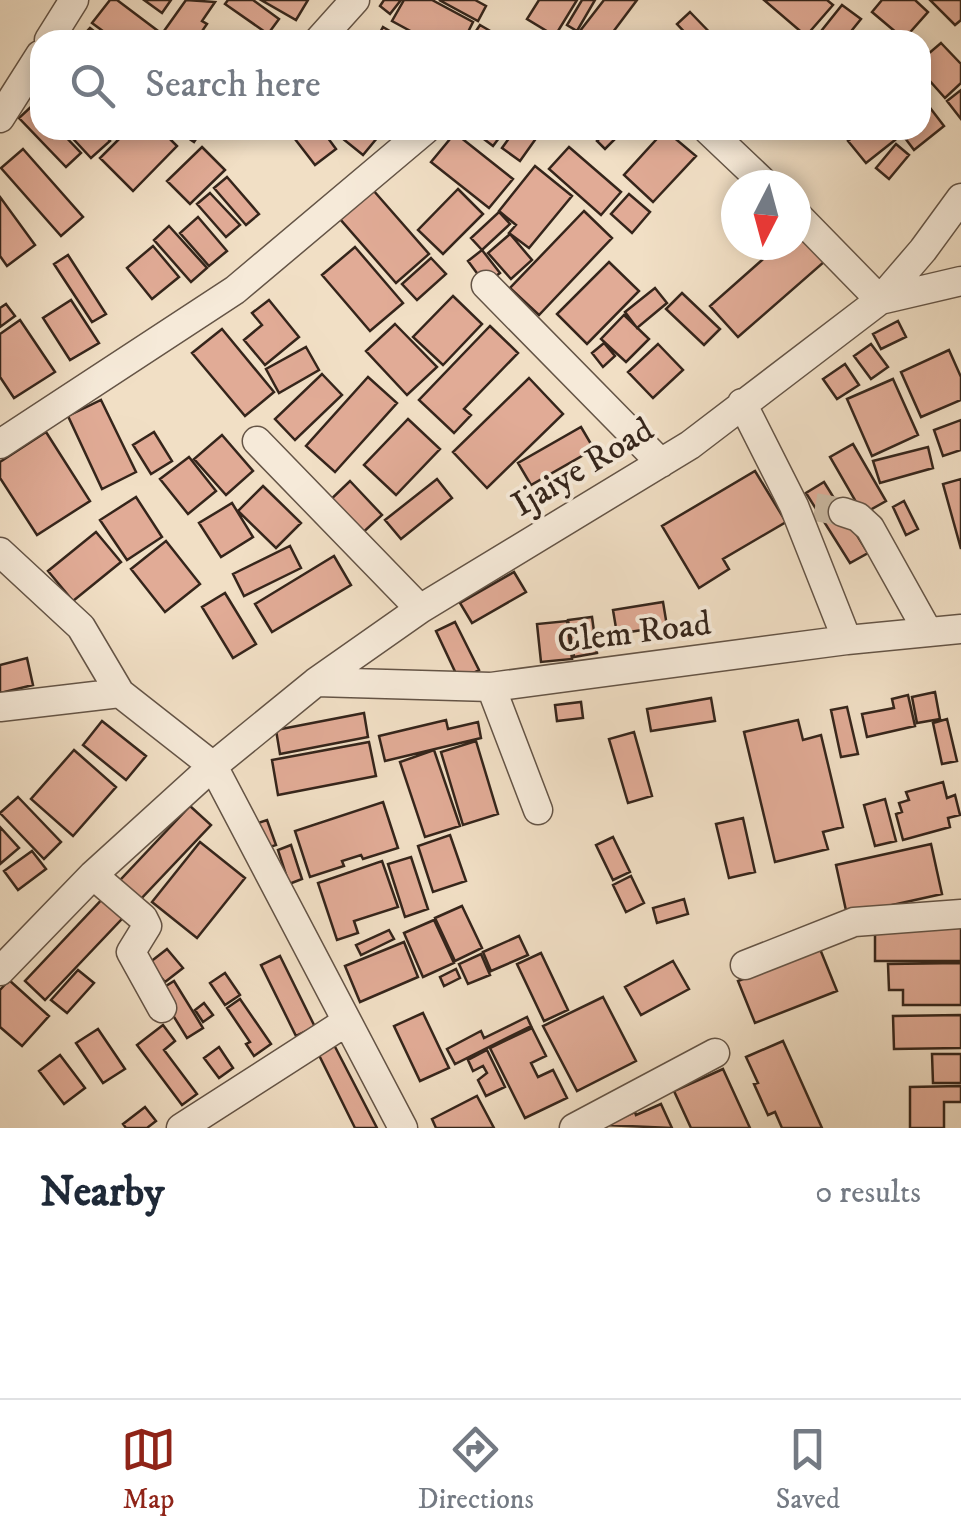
<!DOCTYPE html>
<style>
body{margin:0;font-family:"IM FELL DW Pica",serif;background:#f6f6f7;color:#1f2937}
.compass{position:absolute;left:721px;top:170px;width:90px;height:90px;border-radius:50%;background:#fff;box-shadow:0 5px 15px #0003;rotate:186deg}
.list{margin:0;padding:0;list-style:none}
h2{display:flex;justify-content:space-between;align-items:center;height:130px;margin:0;padding:0 40px;font-size:42px}
h2 small{font-size:32px;font-weight:400;color:#747a83}
.icon{flex:none;width:55px;height:55px;fill:none;stroke:currentColor;stroke-width:2;stroke-linecap:round;stroke-linejoin:round}
.map{position:relative;flex:none;width:961px;height:1128px;overflow:hidden}
.search{position:absolute;background:#fff;box-shadow:0 5px 15px #0003;left:30px;right:30px;top:30px;height:110px;display:flex;align-items:center;gap:25px;box-sizing:border-box;padding:0 35px;border-radius:30px;color:#747a83;font-size:38px}
.sheet{height:270px;background:#fff}
nav{display:flex;justify-content:space-around;align-items:center;box-sizing:border-box;height:140px;border-top:2px solid #e0e1e3;background:#fff;font-size:28px;color:#747a83}
nav a{display:grid;justify-items:center;gap:5px}
nav .on{color:#8f2418}
.map>svg:first-child{display:block}
.building{fill:#e1ab96;stroke:#35251b;stroke-width:2.5}
.lines{fill:none;stroke-linecap:round;stroke-linejoin:round}
.minor-tunnel{stroke:#cbbaa3;stroke-width:28;stroke-dasharray:28 14;stroke-linecap:butt}
.minor-casing{stroke:#645446;stroke-width:31}
.minor{stroke:#f6ead9;stroke-width:28}
.labels{text-anchor:middle;stroke-width:8;stroke-linejoin:round;paint-order:stroke}
.street-label{font-size:35px;fill:#35251b;stroke:#f6ead9}
</style>
<div class="map">
<svg width="961" height="1128" viewBox="0 0 961 1128">
<rect width="100%" height="100%" fill="#f1dfc5"/>
<filter id="stains"><feTurbulence type="fractalNoise" baseFrequency=".002" numOctaves="4"/><feColorMatrix values="0 0 0 0 .2 0 0 0 0 .09 0 0 0 0 .02 0 0 0 .5 -.17"/></filter>
<radialGradient id="worn" r=".72"><stop offset=".6" stop-color="#630" stop-opacity="0"/><stop offset="1" stop-color="#630" stop-opacity=".3"/></radialGradient>
<path class="building" d="M110 0H117L166 37 163 40H115L92 23Z
M144 0H171L162 13Z
M186 0 215 2 202 21 207 24 196 40H177L164 31Z
M228 0H253L279 19 268 34 225 4Z
M261 0H308L296 20Z
M384 0H401L390 14 380 6Z
M404 0H432L473 22 464 40H427L392 21Z
M439 0H475L486 6 478 21Z
M539 0H577L555 36 527 19Z
M582 0H595L577 31 567 25Z
M604 0H637L607 40H573Z
M764 0H827L833 5 806 36Z
M882 0H915L928 12 904 39 872 12Z
M930 0H961V20L955 25Z
M842 5 861 19 844 40H814Z
M690 12 717 40H692L677 24Z
M480 25 497 35 494 40H470Z
M383 27 405 40H376Z
M90 28 105 40H79Z
M941 43 961 64V83L945 98 921 71V60Z
M961 90V119L947 101Z
M921 96 944 126 914 150 899 130H921Z
M34 104 40 110V130H59L81 153 66 167 19 118Z
M65 130H100L110 141 91 158Z
M128 130H161L177 146 133 191 100 158Z
M176 130H202L194 142Z
M288 130H322L336 149 315 165Z
M332 130H379L382 132 363 155Z
M472 130H505L493 146Z
M515 130H542L520 161 502 148Z
M594 130H624L605 149 597 141 601 137Z
M665 130 696 156 653 202 624 175Z
M861 130H887L895 140 866 163 848 141Z
M455 133 513 179 489 208 431 162Z
M896 144 909 155 889 179 876 168Z
M202 147 225 170 190 204 167 181Z
M569 147 621 192 601 215 549 169Z
M23 149 83 217 61 236 1 168Z
M535 166 572 196 529 248 509 233 516 225 499 211Z
M227 177 259 214 246 225 214 188Z
M458 189 483 214 443 254 418 230Z
M373 190 429 254 396 283 340 219Z
M210 193 240 225 226 237 197 204Z
M629 194 650 212 632 233 611 214Z
M0 197 35 245 7 266 0 256Z
M584 211 612 238 539 315 510 288Z
M499 212 510 224 482 250 471 238Z
M198 217 227 251 209 266 180 233Z
M169 226 207 268 191 282 154 240Z
M796 230 824 262 738 337 710 306 779 245H796Z
M510 234 532 260 511 279 488 253Z
M153 246 179 277 152 299 127 268Z
M355 247 403 303 370 331 322 275Z
M482 250 500 273 485 284 468 261Z
M68 255 106 314 92 322 54 264Z
M431 258 446 274 417 300 402 284Z
M609 262 639 291 587 344 557 314Z
M655 288 667 303 637 328 625 312Z
M682 293 720 329 704 345 666 309Z
M453 296 482 324 443 365 413 337Z
M71 300 99 343 70 360 43 318Z
M269 300 299 337 265 365 244 340 262 325 252 313Z
M6 304 15 316 0 327V308Z
M624 315 649 339 626 362 601 339Z
M20 320 55 372 14 398 0 377V334Z
M898 321 906 337 881 349 873 334Z
M395 324 437 367 407 395 366 351Z
M490 326 518 353 464 409 471 415 454 433 419 400Z
M222 329 274 392 245 416 192 353Z
M604 343 615 356 603 367 592 353Z
M658 344 683 370 653 398 628 372Z
M871 344 888 367 871 379 854 356Z
M306 347 319 370 279 393 266 369Z
M949 350 961 377V400L921 417 901 372Z
M845 364 859 385 837 399 823 379Z
M322 374 342 395 295 440 275 419Z
M368 377 397 403 335 472 306 446Z
M529 378 563 414 487 488 453 452Z
M893 379 918 435 872 456 847 399Z
M101 400 136 472 102 489 68 416Z
M408 419 440 449 396 495 364 465Z
M961 420V450L943 456 934 430Z
M581 427 594 449 531 485 518 463Z
M46 432 90 501 37 535 0 478V462Z
M154 432 172 461 151 474 133 445Z
M222 435 253 471 226 495 194 459Z
M853 444 886 501 863 514 830 457Z
M928 447 933 468 880 483 873 461Z
M189 457 216 491 188 514 160 479Z
M755 471 786 522 723 559 729 569 699 588 662 526Z
M437 479 452 498 401 539 385 520Z
M961 479V549L943 484Z
M350 481 382 515 358 537 326 504Z
M824 482 868 553 850 563 806 493Z
M263 486 301 523 276 548 238 511Z
M136 497 162 537 127 560 100 520Z
M904 501 918 529 906 535 893 507Z
M232 503 253 537 221 557 199 523Z
M96 532 121 562 73 601 48 571Z
M166 541 200 584 165 612 131 569Z
M290 546 301 568 244 596 233 574Z
M334 556 351 585 272 632 255 604Z
M514 572 526 592 472 623 460 603Z
M225 593 256 644 233 658 202 607Z
M663 602 667 626 617 634 613 610Z
M592 617 597 653 574 657 568 620Z
M567 621 572 659 541 662 537 624Z
M455 622 479 670 459 680 436 631Z
M27 658 33 685 0 693V665Z
M935 692 940 719 917 723 912 697Z
M908 695 915 726 867 737 862 714 894 708 892 699Z
M711 698 715 721 651 731 647 709Z
M581 702 583 718 557 721 555 705Z
M847 707 858 754 841 757 831 710Z
M364 713 368 737 280 754 276 730Z
M947 719 957 761 942 764 933 723Z
M446 720 448 729 478 722 481 738 385 761 379 736Z
M798 720 803 740 821 735 843 827 823 832 828 849 775 862 744 732Z
M102 721 146 756 126 780 83 745Z
M634 732 652 796 628 803 609 739Z
M476 741 498 814 463 825 441 752Z
M369 742 376 776 278 795 272 760Z
M74 750 116 787 73 836 31 799Z
M434 750 460 826 425 837 400 762Z
M943 782 947 798 955 795 960 815 948 818 950 827 903 840 896 814 902 812 899 803 909 800 906 792Z
M18 797 61 842 44 859 0 813Z
M885 799 896 841 875 846 864 805Z
M383 802 398 848 363 859 361 855 342 861 344 866 310 877 295 831Z
M190 806 211 825 45 1000 25 981Z
M743 818 755 872 729 878 716 824Z
M267 820 276 845 267 848 258 823Z
M0 827 19 848 0 864Z
M450 835 466 881 433 892 418 846Z
M613 837 630 872 613 880 596 845Z
M200 842 245 878 197 938 152 902Z
M931 844 942 894 847 915 836 865Z
M291 845 302 879 289 884 278 850Z
M32 851 46 869 18 890 4 871Z
M411 857 428 909 405 917 388 864Z
M382 861 398 907 354 921 358 933 337 940 318 883Z
M631 876 644 903 626 912 613 885Z
M684 899 688 914 657 923 653 908Z
M462 906 482 948 455 961 435 918Z
M434 920 454 963 423 977 404 933Z
M961 921V961H875V922Z
M389 930 394 939 361 955 356 945Z
M519 936 528 955 491 971 483 952Z
M404 942 418 977 360 1002 345 966Z
M167 949 183 968 165 982 149 963Z
M820 949 837 991 755 1023 738 981Z
M541 953 568 1010 544 1021 517 964Z
M481 954 490 975 468 984 459 964Z
M280 956 315 1027 296 1036 261 965Z
M673 961 689 989 641 1015 625 987Z
M961 963V1005H903V990H889L888 964Z
M456 969 460 978 444 986 440 977Z
M78 970 94 983 67 1013 51 1000Z
M225 973 240 995 225 1005 210 983Z
M9 980 49 1016 22 1046 0 1027V990Z
M174 981 203 1028 187 1038 158 991Z
M603 997 636 1061 577 1091 543 1026Z
M240 999 271 1044 254 1056 246 1044 250 1042 227 1008Z
M204 1003 213 1015 203 1022 195 1010Z
M423 1013 449 1068 420 1081 394 1026Z
M961 1015V1048L894 1049 893 1016Z
M527 1017 531 1026 455 1064 447 1049 481 1031 484 1038Z
M163 1025 175 1041 164 1050 197 1094 182 1105 137 1045Z
M532 1028 546 1056 531 1063 538 1077 553 1070 567 1098 525 1118 490 1048Z
M98 1029 125 1069 103 1083 76 1043Z
M331 1039 377 1128H355L315 1047Z
M783 1041 822 1128H782L775 1112 768 1115 754 1084 758 1083 746 1057Z
M219 1047 233 1068 219 1078 204 1058Z
M487 1050 505 1087 486 1096 478 1080 487 1073 483 1066 473 1071 468 1060Z
M932 1054H961V1083H933Z
M60 1055 85 1088 64 1104 39 1071Z
M723 1069 750 1128H691L674 1091Z
M961 1086V1102H944V1128H910V1087Z
M477 1096 494 1128H436L432 1119Z
M661 1104 672 1128 604 1125 635 1112 636 1115Z
M145 1107 156 1121 147 1128H126L123 1124Z"/>
<g class="lines">
<path class="minor-tunnel" d="M815 507 843 512"/>
<defs>
<path id="minor" d="M49 40 74 0
M319 40 355 0
M0 118 40 55
M708 130 766 185
M796 214 880 300 961 281
M486 285 661 463
M742 403 794 506 847 640
M257 441 420 609
M0 444 235 290 425 130
M843 512 858 517 870 528 928 632
M0 552 81 627 120 693 213 766 403 1128
M316 682 491 687 847 640 961 629
M491 687 538 810
M0 707 120 693
M93 875 143 918 147 926 131 952 162 1008
M745 965 854 922 961 914
M0 971 93 875 213 766 316 682 420 609 690 445 880 300 923 250 961 198
M181 1128 346 1022
M574 1128 715 1053"/>
</defs>
<use href="#minor" class="minor-casing"/>
<use href="#minor" class="minor"/>
</g>
<g class="labels">
<g class="street-label">
<text transform="translate(582 466) rotate(-31)" y="12">Ijaiye Road</text>
<text transform="translate(634 631) rotate(-7)" y="12">Clem Road</text>
</g>
</g>
<rect width="100%" height="100%" filter="url(#stains)"/>
<rect width="100%" height="100%" fill="url(#worn)"/>
</svg>
<svg class="compass" viewBox="-18 -18 36 36"><path d="M0-13l5 13h-10z" fill="#e53935"/><path d="M0 13l5-13h-10z" fill="#747a83"/></svg>
<div class="search"><svg class="icon" aria-label="search" viewBox="0 0 24 24"><circle cx="10" cy="10" r="6"/><path d="M15 15l6 6"/></svg>Search here</div>
</div>
<section class="sheet">
<h2>Nearby<small>0 results</small></h2>
<ul class="list">
</ul>
</section>
<nav>
<a class="on"><svg class="icon" aria-label="map" viewBox="0 0 24 24"><path d="M3 6l6-2 6 2 6-2v14l-6 2-6-2-6 2zM9 4v14M15 6v14"/></svg>Map</a>
<a><svg class="icon" aria-label="directions" viewBox="0 0 24 24"><path d="M12 3l9 9-9 9-9-9zM9 14v-3h6M13 9l2 2-2 2"/></svg>Directions</a>
<a><svg class="icon" aria-label="saved" viewBox="0 0 24 24"><path d="M7 4h10v16l-5-4-5 4z"/></svg>Saved</a>
</nav>
